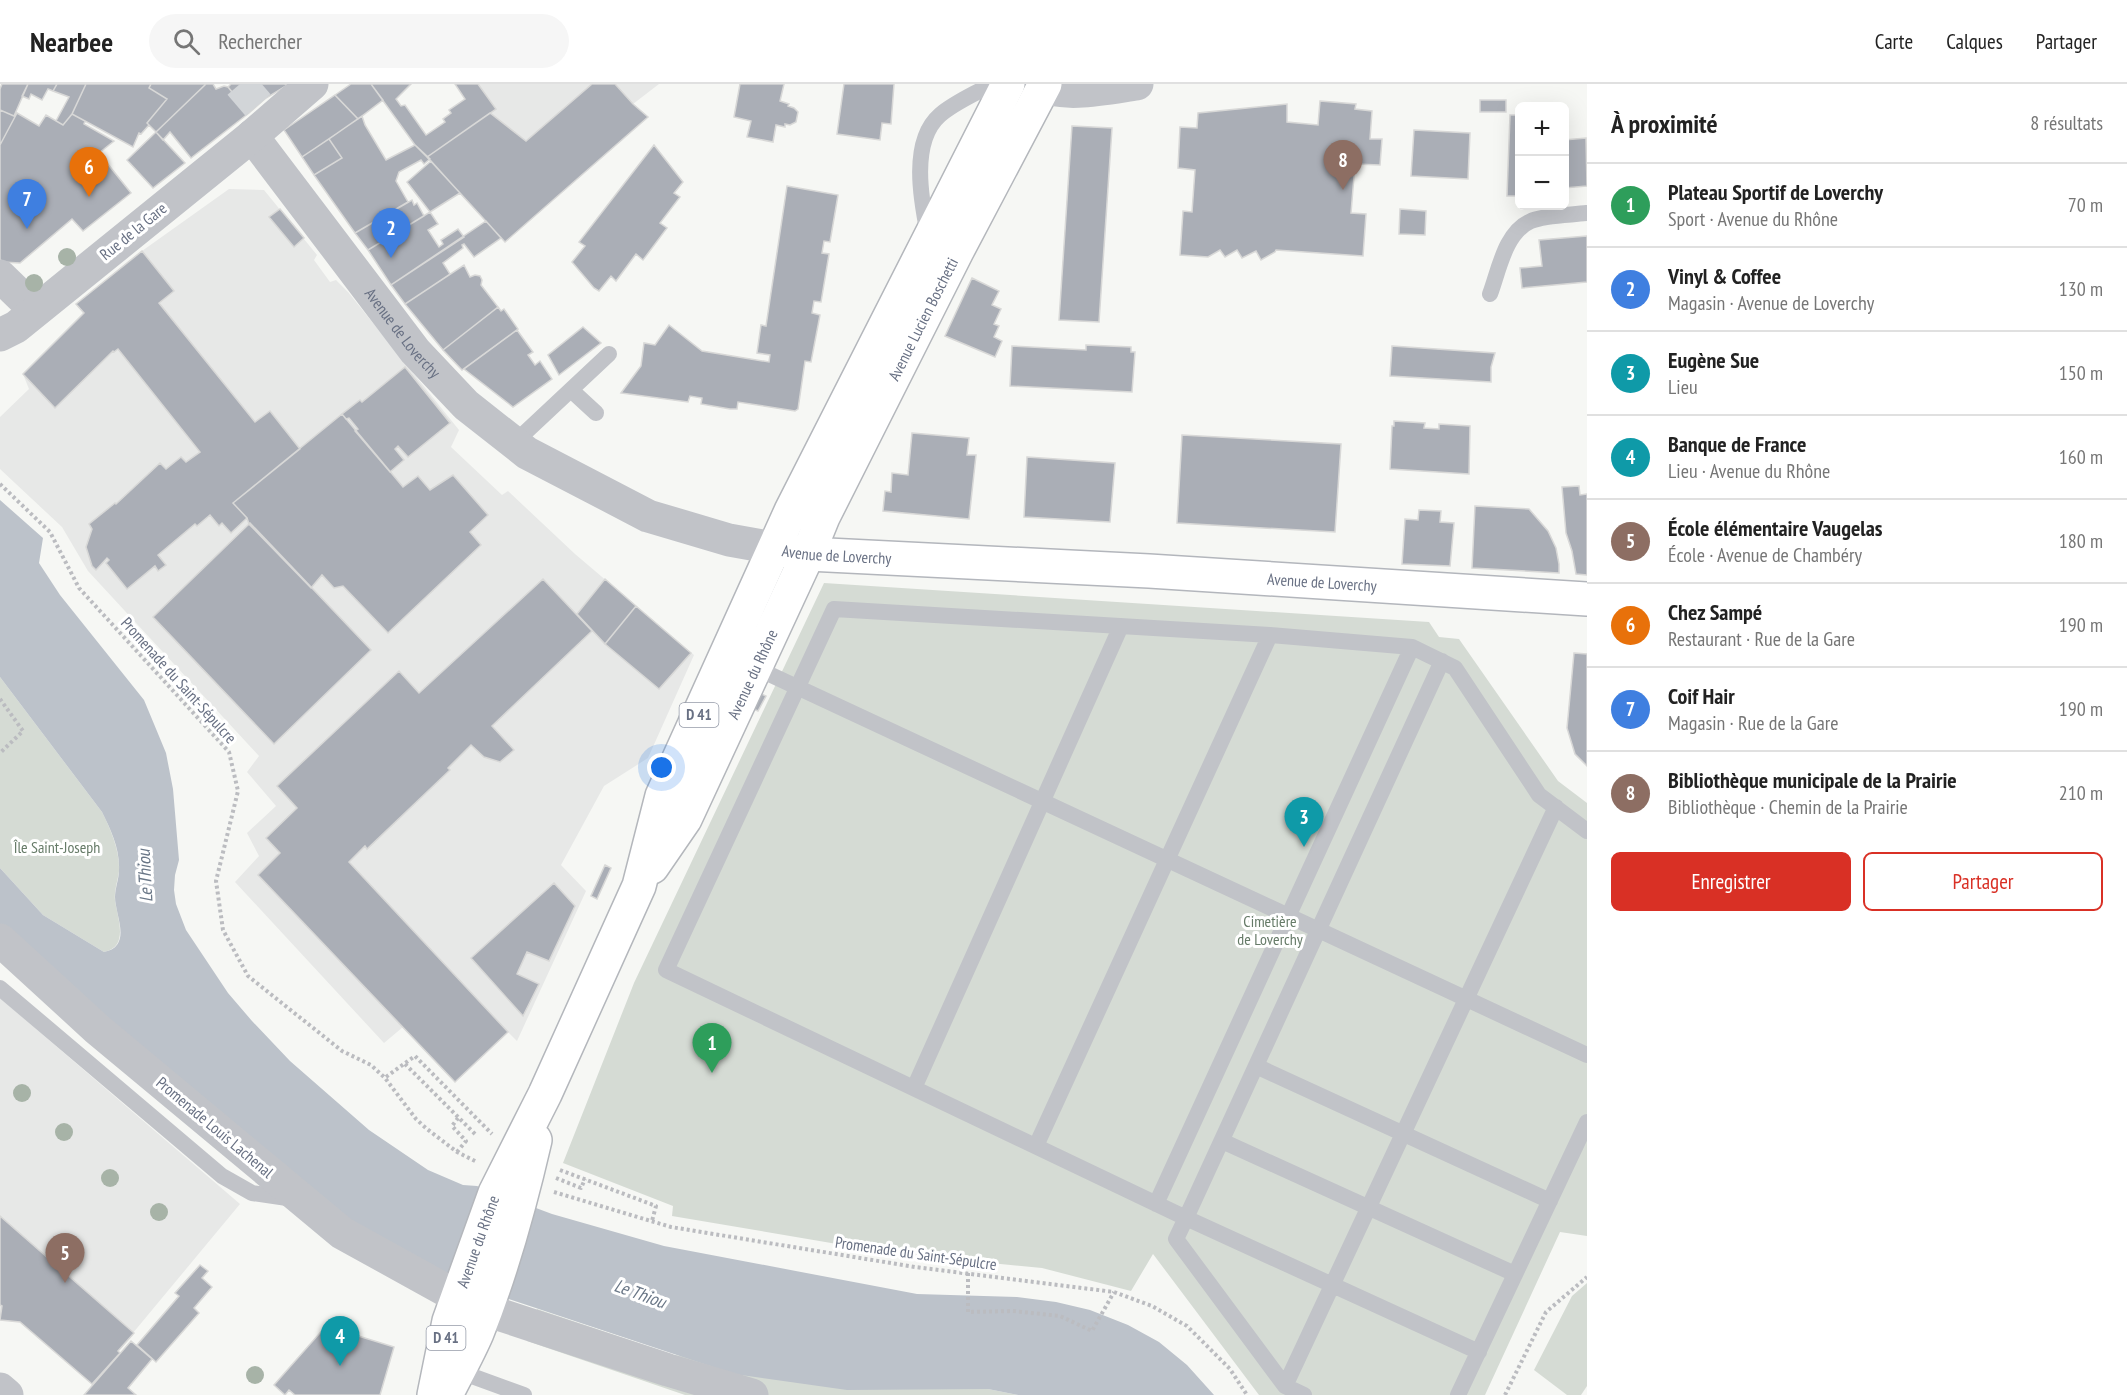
<!DOCTYPE html>
<html lang="fr">
<meta charset="utf-8">
<style>
body{margin:0;font-family:"PT Sans Narrow",sans-serif;background:#f6f6f6;color:#222}
.controls{position:absolute;right:18px;top:18px;display:grid;overflow:hidden;border-radius:9px;box-shadow:0 6px 24px #0002}
.controls button{width:54px;height:54px;display:grid;place-items:center;padding:0;border:0;border-bottom:2px solid #e0e0e0;background:#fff;color:#222;font:30px sans-serif}
.you{position:absolute;left:662px;top:684px;width:21px;height:21px;margin:-15px;border:4px solid #fff;border-radius:50%;background:#1a73e8;box-shadow:0 0 0 9px #1a73e833}
.badge{display:grid;place-items:center;width:39px;height:39px;border-radius:50%;background:#d93025;color:#fff;font-size:20px;font-weight:700}
.pin{position:absolute;translate:-50% -50px;filter:drop-shadow(0 2px 3px #0008)}
.pin::after{content:'';position:absolute;top:32px;width:21px;height:18px;background:inherit;clip-path:polygon(0 0,100% 0,50% 100%)}
.list{margin:0;padding:0;list-style:none}
h2{display:flex;justify-content:space-between;align-items:center;height:78px;margin:0;padding:0 24px;font-size:26px}
h2 small{font-size:20px;font-weight:400;color:#767676}
.list li{display:grid;grid-template-columns:39px 1fr auto;gap:18px;align-items:center;box-sizing:border-box;height:84px;padding:0 24px;border-top:2px solid #e0e0e0}
.list b{display:block;font-size:22px;white-space:nowrap}
.list p{margin:0;font-size:20px;white-space:nowrap;color:#767676}
.list em{font-size:20px;font-style:normal;color:#767676}
.actions{display:flex;gap:12px;padding:18px 24px}
.actions a{flex:1;padding:14px 0;border:2px solid #d93025;border-radius:9px;text-align:center;font-size:21px;color:#d93025}
.actions .main{background:#d93025;color:#fff}
.icon{flex:none;width:33px;height:33px;fill:none;stroke:currentColor;stroke-width:2;stroke-linecap:round;stroke-linejoin:round}
.map{position:relative;flex:none;width:1587px;height:1311px;overflow:hidden}
header{display:flex;align-items:center;gap:36px;box-sizing:border-box;height:84px;padding:0 30px;background:#fff;border-bottom:2px solid #e0e0e0}
header strong{font-size:28px}
nav{display:flex;gap:33px;margin-inline-start:auto;font-size:21px}
.search{width:420px;height:54px;background:#f6f6f6;display:flex;align-items:center;gap:15px;box-sizing:border-box;padding:0 21px;border-radius:33px;color:#767676;font-size:22px}
main{display:flex}
aside{flex:1;background:#fff}
.map>svg:first-child{display:block}
.built{fill:#e7e8e7}
.green{fill:#d5dbd4}
.water{fill:#bcc2ca}
.building{fill:#aaaeb6;stroke:#d8d8d7;stroke-width:1.5}
.lines{fill:none;stroke-linecap:round;stroke-linejoin:round}
.street-tunnel{stroke:#d2d5d8;stroke-width:33;stroke-dasharray:33 16;stroke-linecap:butt}
.secondary-casing{stroke:#b3b6bc;stroke-width:36}
.primary-casing{stroke:#b4b7bc;stroke-width:36}
.path{stroke:#bbbcc0;stroke-width:4;stroke-dasharray:3 3;stroke-linecap:butt}
.lane{stroke:#c1c3c8;stroke-width:16}
.street{stroke:#c1c3c8;stroke-width:33}
.secondary{stroke:#fff;stroke-width:33}
.primary{stroke:#fff;stroke-width:33}
.tree{fill:#a7b3a7}
.labels{text-anchor:middle;stroke-width:6;stroke-linejoin:round;paint-order:stroke}
.shield{fill:#fff;stroke:#959ba8;stroke-width:1.5}
.shield-label{font-size:15px;font-weight:bold;fill:#687083}
.street-label{font-size:16px;fill:#687083;stroke:#fff}
.park-label{font-size:16px;fill:#667b68;stroke:#fff}
.water-label{font-size:18px;font-style:italic;fill:#697686;stroke:#fff}
</style>
<header>
<strong>Nearbee</strong>
<div class="search"><svg class="icon" aria-label="search" viewBox="0 0 24 24"><circle cx="10" cy="10" r="6"/><path d="M15 15l6 6"/></svg>Rechercher</div>
<nav><a>Carte</a><a>Calques</a><a>Partager</a></nav>
</header>
<main>
<div class="map">
<svg width="1587" height="1311" viewBox="0 0 1587 1311">
<rect width="100%" height="100%" fill="#f6f7f4"/>
<path class="built" d="M478 0H659L633 20 648 33 505 158 427 73 496 25Z
M229 105 264 106 317 171 314 176 330 198 336 196 348 208 459 346 451 363 502 411 508 407 575 470 694 571 648 674 604 702 561 781 586 807 517 957 508 948 455 998 403 943 384 959 235 798 259 772 247 749 276 722 247 688 259 672 88 487 62 443 0 385V333L29 305 23 290 84 230 76 220 142 167Z
M0 914 240 1120 118 1267 120 1269 92 1300 20 1238 0 1236Z"/>
<path class="green" d="M824 499 1429 538 1439 553 1459 555 1558 697 1587 719V1152L1560 1148 1485 1311H1259L1153 1170 1131 1207 1042 1184 890 1169 672 1132 673 1122 563 1079 634 899Z
M0 593 102 728C111 746 120 767 119 787 118 796 114 807 115 816 117 833 130 863 104 868L43 831 0 784Z
M1587 1199V1302L1581 1311H1567L1534 1286 1572 1212Z
M537 1225 674 1271 988 1305 1018 1311H685L527 1257Z"/>
<path class="water" d="M0 416 43 454 39 479 60 511 144 616 154 640 166 669 173 705 179 776 175 791 174 806 176 820 186 846 228 909 252 937 290 977 369 1046 428 1086 463 1101 477 1102 552 1130 664 1162 917 1210 1017 1213 1056 1218 1090 1226 1128 1241 1159 1258 1187 1281 1214 1311H1018L988 1305 847 1306 734 1290 446 1194 362 1149 0 846V784L43 831 104 868C133 862 115 831 115 813 115 804 119 795 119 786 120 765 111 746 102 728L0 593Z"/>
<path class="building" d="M2 0H28L14 32 0 26V5Z
M28 0H57L53 7 48 5 42 16 31 10 29 15 22 12Z
M57 0H86L72 30 63 41 56 37 69 13 53 7Z
M86 0H151L149 4 167 15 147 39 149 41 141 50 139 49 133 63 72 30Z
M151 0H206L156 48 147 39 167 15 149 4Z
M206 0H213L216 5 224 2 228 3 249 29 191 74 170 48 163 56 156 48Z
M231 0H285L286 2 266 14 249 29 228 3Z
M351 0H371L383 16 358 35 335 11Z
M371 0H411L396 15 401 22 405 21 426 51 445 38 443 35 451 29 449 26 465 15 455 0H478L496 25 427 73 415 61Z
M592 0H615L633 20 648 33 505 158 427 73 490 29 526 57Z
M740 0H784L780 17 789 20 788 22 794 24 798 28 796 38 790 41 785 40V43L776 41 773 58 747 53 751 37 734 33Z
M844 0H894L891 40 882 39 880 56 837 50Z
M335 11 358 35 302 73 284 46Z
M1480 16H1506V28H1480Z
M1320 17 1356 20 1355 25 1372 27 1370 55H1382L1380 81 1355 80 1351 129 1366 130 1363 172 1276 166 1275 168 1261 176 1256 167 1242 174 1237 166 1225 173 1220 166 1208 173 1180 171 1183 127 1192 128 1195 86 1178 84 1180 43 1197 44 1198 29 1287 20V38L1318 41Z
M0 26 14 32 17 29 0 61Z
M17 29 39 42 46 31 63 41 72 30 85 37 84 40 114 57 99 69 131 109 83 147 72 135 20 179 2 178 0 175V61Z
M1510 31H1520V112H1507Z
M362 32 365 41 386 76 415 61 430 75 424 80 421 76 399 88 396 97 408 118 355 149 314 91 342 74 329 55Z
M1072 42 1112 44 1099 238 1059 236Z
M1414 46 1470 49 1468 95 1411 92Z
M156 48 185 79 153 104 127 76Z
M1586 54 1587 102 1564 104V56Z
M329 55 342 74 314 91 302 73Z
M654 61 683 98 674 109 680 113 660 139 667 144 643 176 636 170 616 197 611 192 599 207 594 204 572 178 585 162 579 158Z
M431 77 460 109 430 128 407 98Z
M787 102 838 111 830 158 824 157 822 169 829 170 821 218 814 217 812 229 820 231 811 278 805 277 798 325 795 327 738 318 737 325H730L701 320 702 314 690 312 688 318 621 309 641 282 644 259 655 261 669 241 702 267 769 278 770 271 757 269 761 241 766 242Z
M412 116 414 121 417 119 424 132 368 166 355 149Z
M280 125 304 154 294 163 269 133Z
M1400 125 1426 127 1425 151 1399 150Z
M430 128 438 140 428 146 439 163 443 160 441 156 458 145 464 153 391 201 368 166Z
M486 137 501 154 474 173 464 160 462 161 463 164 443 179 450 190 405 220 391 201Z
M1587 152V198L1522 204 1520 184 1542 182 1539 156Z
M142 167 174 207 159 219 255 338 270 327 300 365 233 419 247 434 231 449 222 439 219 442 210 431 197 442 195 440 158 471 166 481 158 487 155 482 127 505 106 479 109 476 107 474 96 486 92 482 86 463 92 445 89 440 115 419 116 420 160 379 166 385 181 373 186 378 200 368 118 265 114 268 113 267 55 324 23 290 84 229 76 220Z
M464 181 470 193 475 191 480 192 482 196 481 201 498 223 443 266 405 220Z
M972 194 999 207 992 221 1001 225 994 240 999 242 994 253 1002 257 995 273 945 252Z
M498 223 501 227 504 225 518 245 462 286 443 266Z
M583 243 601 259 559 291 548 271Z
M517 246 533 268 528 271 535 281 540 277 552 295 513 323 464 285Z
M1086 261 1131 263V268H1135L1132 308 1010 302 1012 262 1086 266Z
M1392 262 1495 269 1491 283V298L1390 292Z
M405 283 450 339 408 373 398 362 395 365 404 376 390 388 355 347 358 345 349 334 346 335 342 330 360 316 362 318Z
M342 330 403 403 418 392 430 406 453 391 488 431 470 448 481 461 388 549 343 502 334 504 322 491 311 504 249 440 247 434 233 419Z
M1394 337 1425 339 1424 344 1439 345V340L1470 342 1469 390 1390 385 1392 342H1394Z
M912 349 969 354 967 371H976L969 435 883 427 885 407 891 408 892 389 908 391Z
M1182 351 1341 360 1335 448 1177 439Z
M1027 373 1115 379 1110 438 1024 433Z
M1579 402 1580 411 1587 410V491L1576 490 1572 467 1566 449 1562 403Z
M1475 422 1529 425 1548 447 1556 464 1559 480V489L1472 484Z
M1419 426 1441 427 1440 438 1454 439 1450 482 1402 480 1405 435 1418 436Z
M250 439 371 566 274 660 153 533Z
M543 495 592 547 492 642 514 666 500 678 484 673 471 661 448 684 450 686 367 765 365 762 349 778 508 948 455 998 258 791 280 769 266 754 297 724 277 702 399 587 419 609Z
M605 495 636 522 605 560 577 530Z
M636 522 691 569 659 605 605 560Z
M1574 569 1587 570V682L1575 670 1567 644Z
M759 609 766 612 758 627 751 624Z
M605 781 611 784 597 815 591 812Z
M554 799 575 822 549 877 527 868 517 890 539 900 523 932 471 874Z
M0 1132 134 1249 118 1267 120 1269 92 1300 20 1238 0 1236 2 1222 0 1221Z
M200 1181 208 1187 202 1194 212 1203 194 1224 199 1229 156 1278 137 1261 179 1212 175 1209Z
M326 1242 394 1263 380 1311H295L289 1306 285 1311 274 1301Z
M131 1257 152 1275 128 1304 136 1311H84Z"/>
<g class="lines">
<path class="street-tunnel" d="M240 0 258 21"/>
<defs>
<g id="secondary">
<path id="s2" d="M781 466 808 470 1149 487 1587 515"/>
</g>
<g id="primary">
<path id="s3" d="M652 783 685 735 808 470 823 433 957 167 1045 0"/>
<path id="s4" d="M434 1311 449 1237 495 1109 545 1010 639 802 662 712 791 427 1008 0"/>
<path d="M446 1311C456 1291 468 1270 477 1249 502 1187 520 1121 535 1056"/>
</g>
</defs>
<use href="#secondary" class="secondary-casing"/>
<use href="#primary" class="primary-casing"/>
<path class="path" d="M0 400 50 448 79 504 229 668 238 707 216 797 223 846 248 892 342 967 371 981 385 994 416 1035 427 1045 457 1068 477 1078
M0 615 23 647 0 669
M405 980 477 1052
M386 993 415 972 492 1050
M457 1068 466 1057 452 1042 458 1034
M560 1086 656 1122 652 1137
M556 1094 581 1104 585 1095
M554 1108 671 1143 915 1183 1114 1208 1152 1222 1187 1242 1230 1285 1247 1311
M968 1189V1228L1013 1227 1060 1232 1092 1247 1114 1208
M1505 1311 1546 1228 1587 1193"/>
<path class="lane" d="M928 150C921 116 910 57 940 31 955 18 975 10 992 0
M1490 210C1499 186 1505 148 1531 137 1544 131 1571 131 1587 129
M571 306 596 329
M514 359 609 270
M1442 577 1186 1134 1479 1268
M756 584 1587 971
M0 904 222 1092 252 1109 294 1115
M1256 982 1550 1117
M914 1004 1121 542
M1222 1057 1515 1190
M1036 1062 1270 551
M1156 1120 1412 563
M458 1287 524 1311
M1285 1302 1556 723
M1304 1311 1285 1302 1176 1155 1186 1134 666 886 834 525 1270 551 1412 563 1455 584 1539 711 1587 747
M1458 1311 1587 1038"/>
<g class="street">
<path d="M1042 0C1059 15 1114 3 1137 0"/>
<path id="s1" d="M252 52 415 267 466 321 527 369 648 432 729 456 774 464"/>
<path d="M0 192 35 226"/>
<path d="M0 251 16 243 252 52 312 0"/>
<path d="M0 856 97 945 342 1149 447 1207"/>
<path d="M495 1229 668 1286 752 1311"/>
<path d="M0 1305 7 1311"/>
</g>
<use href="#secondary" class="secondary"/>
<use href="#primary" class="primary"/>
</g>
<g class="tree">
<circle cx="67" cy="173" r="9"/>
<circle cx="34" cy="199" r="9"/>
<circle cx="22" cy="1009" r="9"/>
<circle cx="64" cy="1048" r="9"/>
<circle cx="110" cy="1094" r="9"/>
<circle cx="159" cy="1128" r="9"/>
<circle cx="255" cy="1291" r="9"/>
</g>
<g class="labels">
<g class="shield">
<rect x="679.5" y="619" width="39" height="24" rx="4.5"/>
<rect x="426.5" y="1242" width="39" height="24" rx="4.5"/>
</g>
<g class="shield-label">
<text x="699" y="636">D 41</text>
<text x="446" y="1259">D 41</text>
</g>
<g class="street-label">
<text transform="translate(133 147) rotate(-39)" y="6">Rue de la Gare</text>
<text dy="6" stroke="none"><textPath href="#s3" startOffset="612">Avenue Lucien Boschetti</textPath></text>
<text dy="6" stroke="none"><textPath href="#s1" startOffset="248">Avenue de Loverchy</textPath></text>
<text dy="6" stroke="none"><textPath href="#s2" startOffset="56">Avenue de Loverchy</textPath></text>
<text dy="6" stroke="none"><textPath href="#s2" startOffset="542">Avenue de Loverchy</textPath></text>
<text dy="6" stroke="none"><textPath href="#s3" startOffset="218">Avenue du Rhône</textPath></text>
<text transform="translate(179 596) rotate(48)" y="6">Promenade du Saint-Sépulcre</text>
<text transform="translate(215 1043) rotate(40)" y="6">Promenade Louis Lachenal</text>
<text dy="6" stroke="none"><textPath href="#s4" startOffset="160">Avenue du Rhône</textPath></text>
<text transform="translate(916 1169) rotate(8)" y="6">Promenade du Saint-Sépulcre</text>
</g>
<g class="park-label">
<text x="57" y="769">Île Saint-Joseph</text>
<text x="1270" y="843">Cimetière<tspan x="1270" dy="18">de Loverchy</tspan></text>
</g>
<g class="water-label">
<text transform="translate(145 792) rotate(-93)" y="6">Le Thiou</text>
<text transform="translate(640 1210) rotate(20)" y="6">Le Thiou</text>
</g>
</g>
</svg>
<div class="controls">
<button>+</button>
<button>−</button>
</div>
<div class="you"></div>
<div class="pin badge" style="left:712px;top:989px;background:#2e9e5b">1</div>
<div class="pin badge" style="left:391px;top:174px;background:#3f7fe0">2</div>
<div class="pin badge" style="left:1304px;top:763px;background:#0f9aa8">3</div>
<div class="pin badge" style="left:340px;top:1282px;background:#0f9aa8">4</div>
<div class="pin badge" style="left:65px;top:1199px;background:#8d6e63">5</div>
<div class="pin badge" style="left:89px;top:113px;background:#e8710a">6</div>
<div class="pin badge" style="left:27px;top:145px;background:#3f7fe0">7</div>
<div class="pin badge" style="left:1343px;top:106px;background:#8d6e63">8</div>
</div>
<aside>
<h2>À proximité<small>8 résultats</small></h2>
<ul class="list">
<li><span class="badge" style="background:#2e9e5b">1</span><div><b>Plateau Sportif de Loverchy</b><p>Sport · Avenue du Rhône</p></div><em>70 m</em></li>
<li><span class="badge" style="background:#3f7fe0">2</span><div><b>Vinyl &amp; Coffee</b><p>Magasin · Avenue de Loverchy</p></div><em>130 m</em></li>
<li><span class="badge" style="background:#0f9aa8">3</span><div><b>Eugène Sue</b><p>Lieu</p></div><em>150 m</em></li>
<li><span class="badge" style="background:#0f9aa8">4</span><div><b>Banque de France</b><p>Lieu · Avenue du Rhône</p></div><em>160 m</em></li>
<li><span class="badge" style="background:#8d6e63">5</span><div><b>École élémentaire Vaugelas</b><p>École · Avenue de Chambéry</p></div><em>180 m</em></li>
<li><span class="badge" style="background:#e8710a">6</span><div><b>Chez Sampé</b><p>Restaurant · Rue de la Gare</p></div><em>190 m</em></li>
<li><span class="badge" style="background:#3f7fe0">7</span><div><b>Coif Hair</b><p>Magasin · Rue de la Gare</p></div><em>190 m</em></li>
<li><span class="badge" style="background:#8d6e63">8</span><div><b>Bibliothèque municipale de la Prairie</b><p>Bibliothèque · Chemin de la Prairie</p></div><em>210 m</em></li>
</ul>
<div class="actions"><a class="main">Enregistrer</a><a>Partager</a></div>
</aside>
</main>
